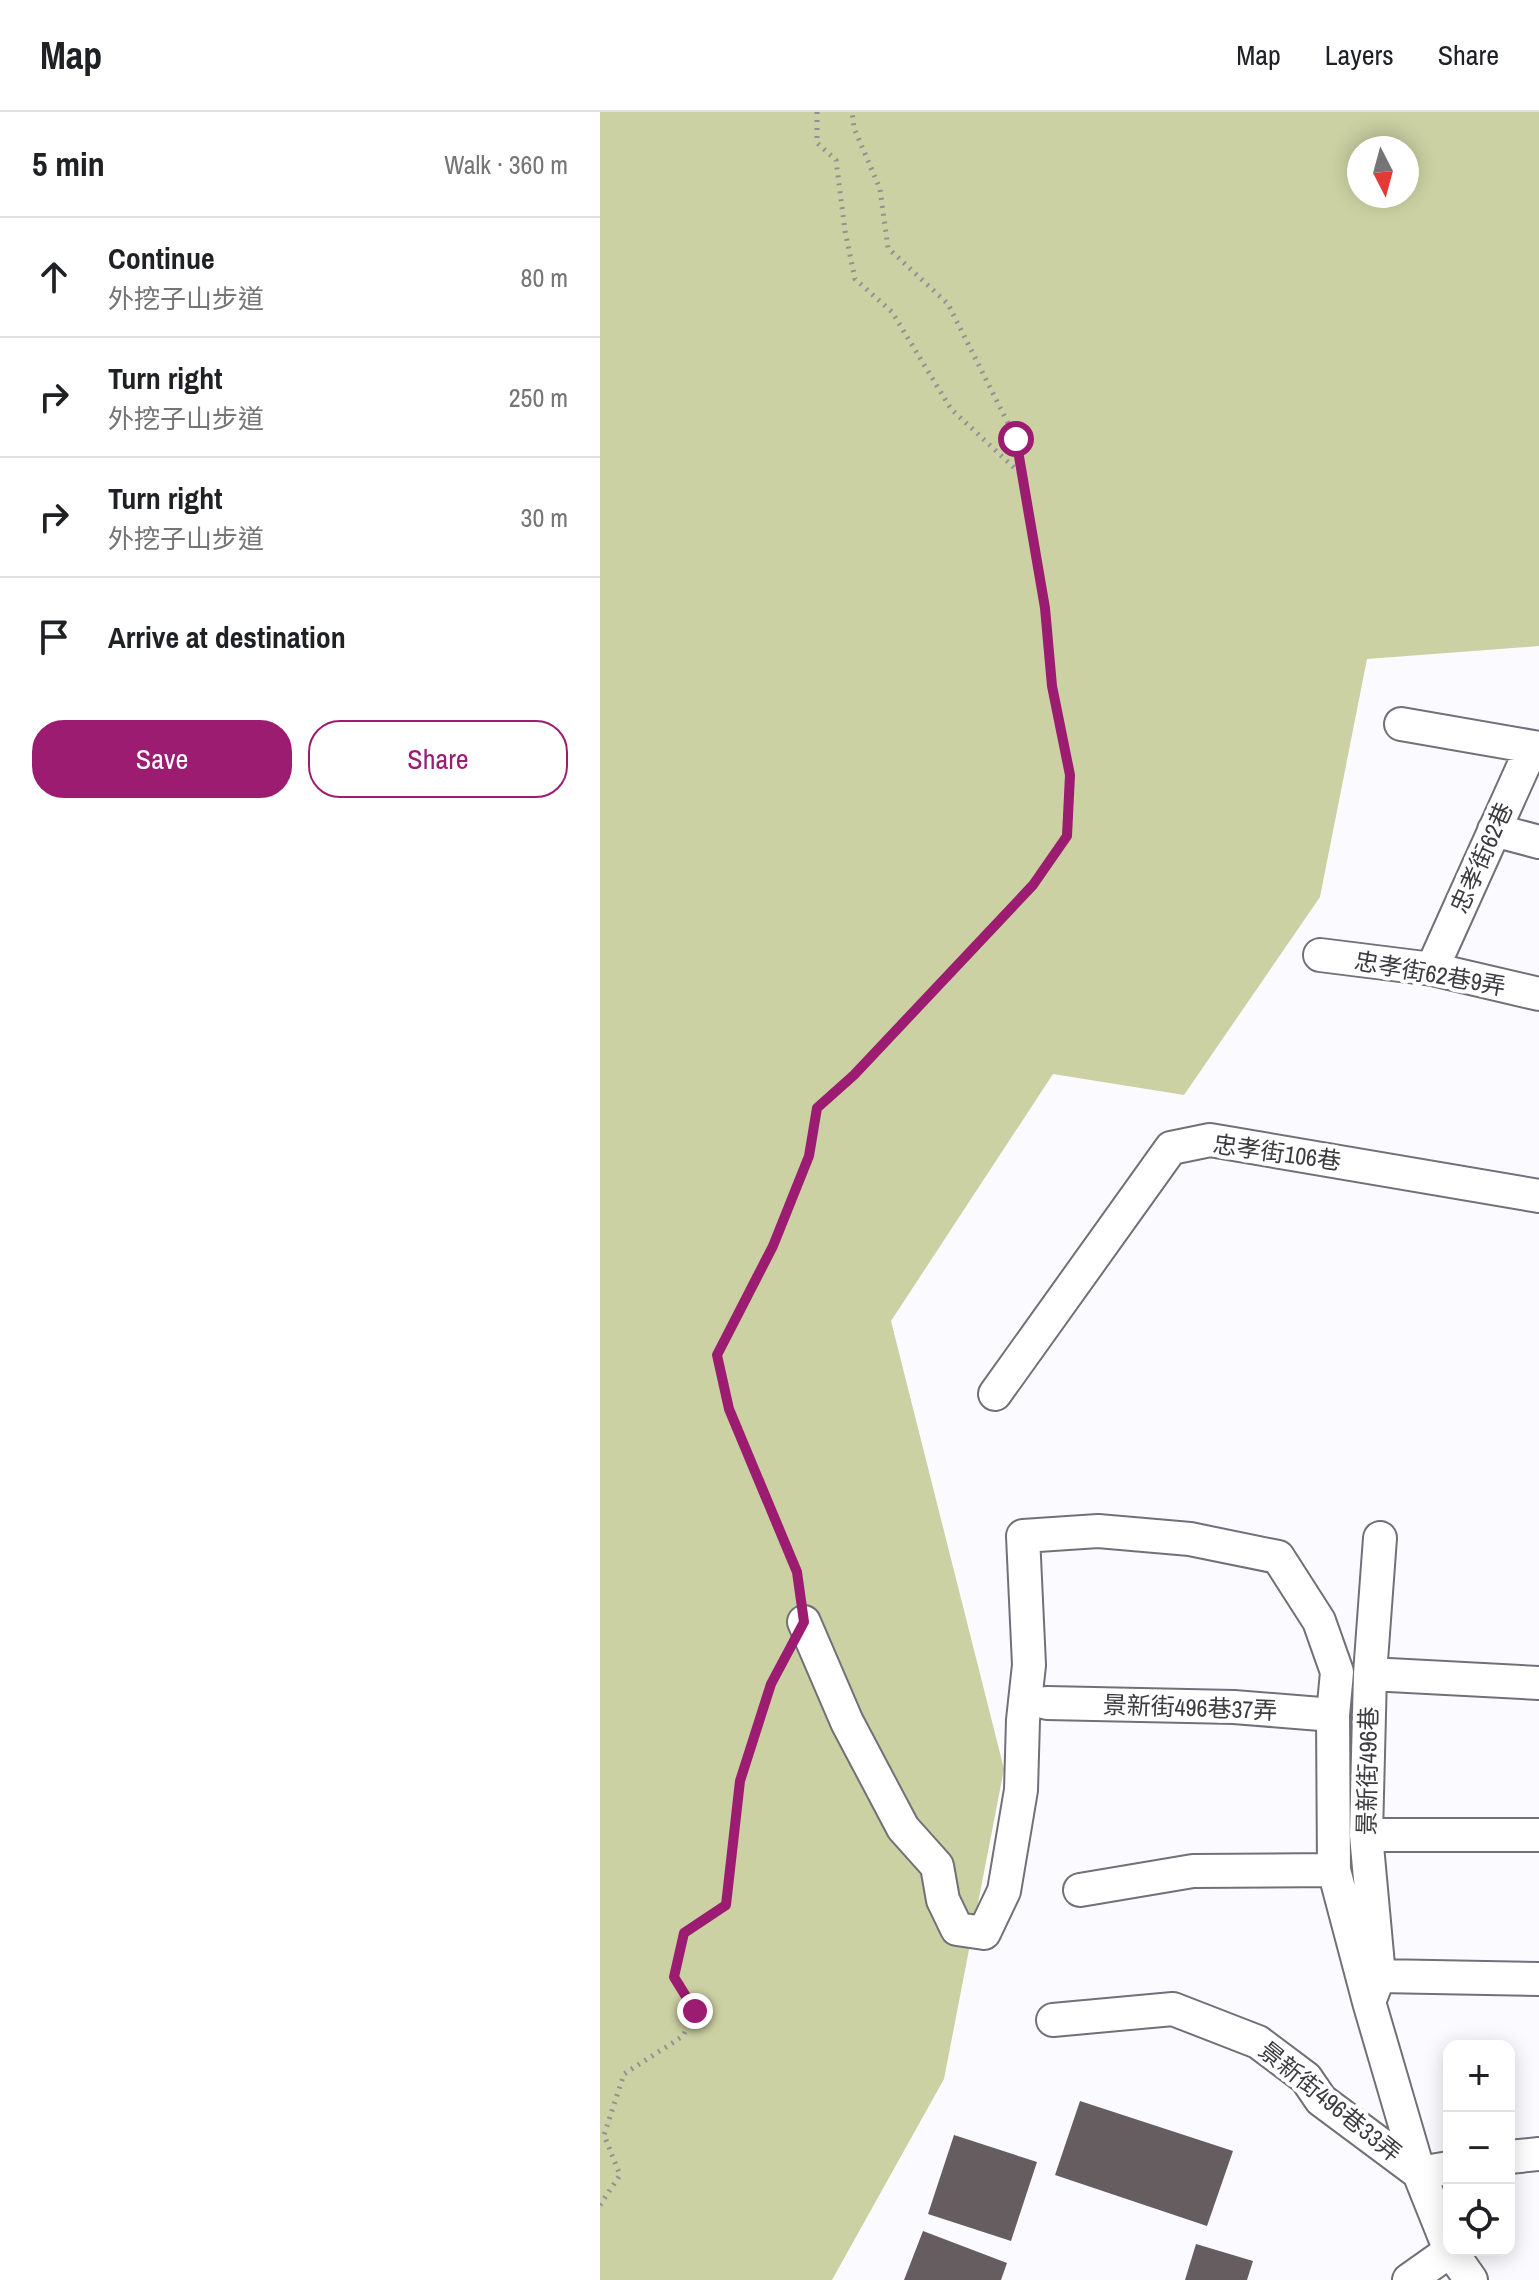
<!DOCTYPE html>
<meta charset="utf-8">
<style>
body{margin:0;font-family:"Archivo Narrow","Noto Sans TC",sans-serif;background:#f6f6f6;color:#202124}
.controls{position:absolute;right:24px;bottom:24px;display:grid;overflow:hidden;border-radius:16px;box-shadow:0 4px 20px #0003}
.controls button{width:72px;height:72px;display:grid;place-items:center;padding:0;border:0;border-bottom:2px solid #e0e0e0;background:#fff;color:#202124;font:40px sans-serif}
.compass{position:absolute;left:747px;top:24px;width:72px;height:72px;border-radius:50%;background:#fff;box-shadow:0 4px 20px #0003;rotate:174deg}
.stop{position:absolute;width:24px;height:24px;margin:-18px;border:6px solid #9c1c71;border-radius:50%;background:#fff}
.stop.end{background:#9c1c71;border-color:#fff;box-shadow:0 2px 8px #0008}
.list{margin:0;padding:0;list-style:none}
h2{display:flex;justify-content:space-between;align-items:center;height:104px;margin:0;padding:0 32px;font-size:34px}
h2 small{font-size:26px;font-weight:400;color:#757577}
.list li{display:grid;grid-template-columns:52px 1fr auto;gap:24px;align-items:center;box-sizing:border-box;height:120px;padding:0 32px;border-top:2px solid #e0e0e0}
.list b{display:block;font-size:30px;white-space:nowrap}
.list p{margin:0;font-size:26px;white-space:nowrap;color:#757577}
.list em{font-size:26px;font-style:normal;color:#757577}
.actions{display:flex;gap:16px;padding:24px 32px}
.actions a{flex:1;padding:18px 0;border:2px solid #9c1c71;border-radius:32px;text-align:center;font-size:28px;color:#9c1c71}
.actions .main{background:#9c1c71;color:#fff}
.icon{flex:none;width:44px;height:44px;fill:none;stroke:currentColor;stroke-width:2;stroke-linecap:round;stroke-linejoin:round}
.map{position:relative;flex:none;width:939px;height:2168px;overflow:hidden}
header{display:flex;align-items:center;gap:48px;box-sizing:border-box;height:112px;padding:0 40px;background:#fff;border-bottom:2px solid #e0e0e0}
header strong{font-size:38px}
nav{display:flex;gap:44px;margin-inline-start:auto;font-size:28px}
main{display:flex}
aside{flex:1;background:#fff}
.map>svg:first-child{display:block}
.forest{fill:#cbd1a3;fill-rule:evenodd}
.building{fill:#665d61}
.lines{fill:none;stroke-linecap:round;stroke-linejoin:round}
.minor-casing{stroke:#707078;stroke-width:36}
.path{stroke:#929296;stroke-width:5;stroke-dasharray:2 6;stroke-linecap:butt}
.minor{stroke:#fff;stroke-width:32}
.route{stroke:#9c1c71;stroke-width:10}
.labels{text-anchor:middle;stroke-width:8;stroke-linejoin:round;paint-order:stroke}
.street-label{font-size:24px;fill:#3c3c40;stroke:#fff}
</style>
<header>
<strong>Map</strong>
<nav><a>Map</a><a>Layers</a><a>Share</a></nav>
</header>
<main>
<aside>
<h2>5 min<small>Walk · 360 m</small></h2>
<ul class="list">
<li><svg class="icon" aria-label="ahead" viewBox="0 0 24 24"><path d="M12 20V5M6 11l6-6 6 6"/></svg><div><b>Continue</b><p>外挖子山步道</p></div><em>80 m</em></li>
<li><svg class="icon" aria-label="right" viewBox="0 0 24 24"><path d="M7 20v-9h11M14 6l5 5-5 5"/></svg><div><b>Turn right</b><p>外挖子山步道</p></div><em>250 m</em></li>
<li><svg class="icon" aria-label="right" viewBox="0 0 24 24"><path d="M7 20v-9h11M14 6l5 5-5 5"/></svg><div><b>Turn right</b><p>外挖子山步道</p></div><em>30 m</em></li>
<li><svg class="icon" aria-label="arrive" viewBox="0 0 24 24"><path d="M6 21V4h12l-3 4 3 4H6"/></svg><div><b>Arrive at destination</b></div></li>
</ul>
<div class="actions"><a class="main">Save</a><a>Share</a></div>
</aside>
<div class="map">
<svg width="939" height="2168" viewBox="0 0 939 2168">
<rect width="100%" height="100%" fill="#fbfbff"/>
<path class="forest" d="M0 0H939V534L767 547 720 785 584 983 453 962 291 1209 404 1657 344 1967 232 2168H0ZM759 36H807V84H759Z"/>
<path class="building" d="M480 1989 633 2039 607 2114 455 2063Z
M354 2023 437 2050 411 2129 328 2102Z
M323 2119 407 2151 401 2168H304Z
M596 2132 653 2149 647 2168H585Z"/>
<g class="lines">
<defs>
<path id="minor" d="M801 612 939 636
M894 718 939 730
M720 843 832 857 939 882
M832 857 932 635
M395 1282 571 1036 610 1028 939 1084
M780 1426 770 1562 766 1723 779 1864 769 1890 819 2061 849 2136
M204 1510 247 1610 303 1716 337 1754 343 1788 357 1817 384 1821 404 1779 421 1678 423 1608 429 1553 423 1424 498 1419 590 1427 678 1445 719 1509 737 1560 733 1603 734 1758 769 1890
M770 1562 939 1571
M447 1591 634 1595 733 1603
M766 1723H939
M480 1778 593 1759 734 1758
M779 1864 939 1867
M453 1908 573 1897 658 1930 706 1966 721 1988 819 2061
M909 2045 939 2042
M819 2061 849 2056
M850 2138 871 2168
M809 2168 850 2139"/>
</defs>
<use href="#minor" class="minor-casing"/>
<path class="path" d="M217 0V31L236 48 245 119 255 167 292 200 351 297 422 363
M200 1482 197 1460 129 1297 117 1243 173 1134 209 1044 217 996 254 963 433 773 467 724 470 663 452 574 445 496 416 327 348 192 288 136 280 77 254 16 252 0
M0 2093 20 2063 4 2023 24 1962 83 1924 95 1899 74 1865 84 1821 126 1793 140 1669 171 1572 185 1544"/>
<use href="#minor" class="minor"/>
</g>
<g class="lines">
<path class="route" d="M95 1899 74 1865 84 1821 126 1793 140 1669 171 1572 204 1510 197 1460 129 1297 117 1243 173 1134 209 1044 217 996 254 963 433 773 467 724 470 663 452 574 445 496 416 327"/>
</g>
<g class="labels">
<g class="street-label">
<text transform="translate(882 746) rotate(-66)" y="8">忠孝街62巷</text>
<text transform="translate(830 862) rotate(10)" y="8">忠孝街62巷9弄</text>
<text transform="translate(677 1041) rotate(8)" y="8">忠孝街106巷</text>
<text transform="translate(590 1596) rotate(2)" y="8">景新街496巷37弄</text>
<text transform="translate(768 1659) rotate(-89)" y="8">景新街496巷</text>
<text transform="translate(730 1990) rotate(39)" y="8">景新街496巷33弄</text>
</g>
</g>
</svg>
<div class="controls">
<button>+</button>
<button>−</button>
<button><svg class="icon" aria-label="locate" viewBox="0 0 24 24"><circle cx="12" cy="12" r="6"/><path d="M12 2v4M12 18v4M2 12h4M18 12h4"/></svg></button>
</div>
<svg class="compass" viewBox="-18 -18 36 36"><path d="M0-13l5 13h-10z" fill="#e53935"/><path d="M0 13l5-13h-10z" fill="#757577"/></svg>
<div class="stop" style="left:416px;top:327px"></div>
<div class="stop end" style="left:95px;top:1899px"></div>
</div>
</main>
